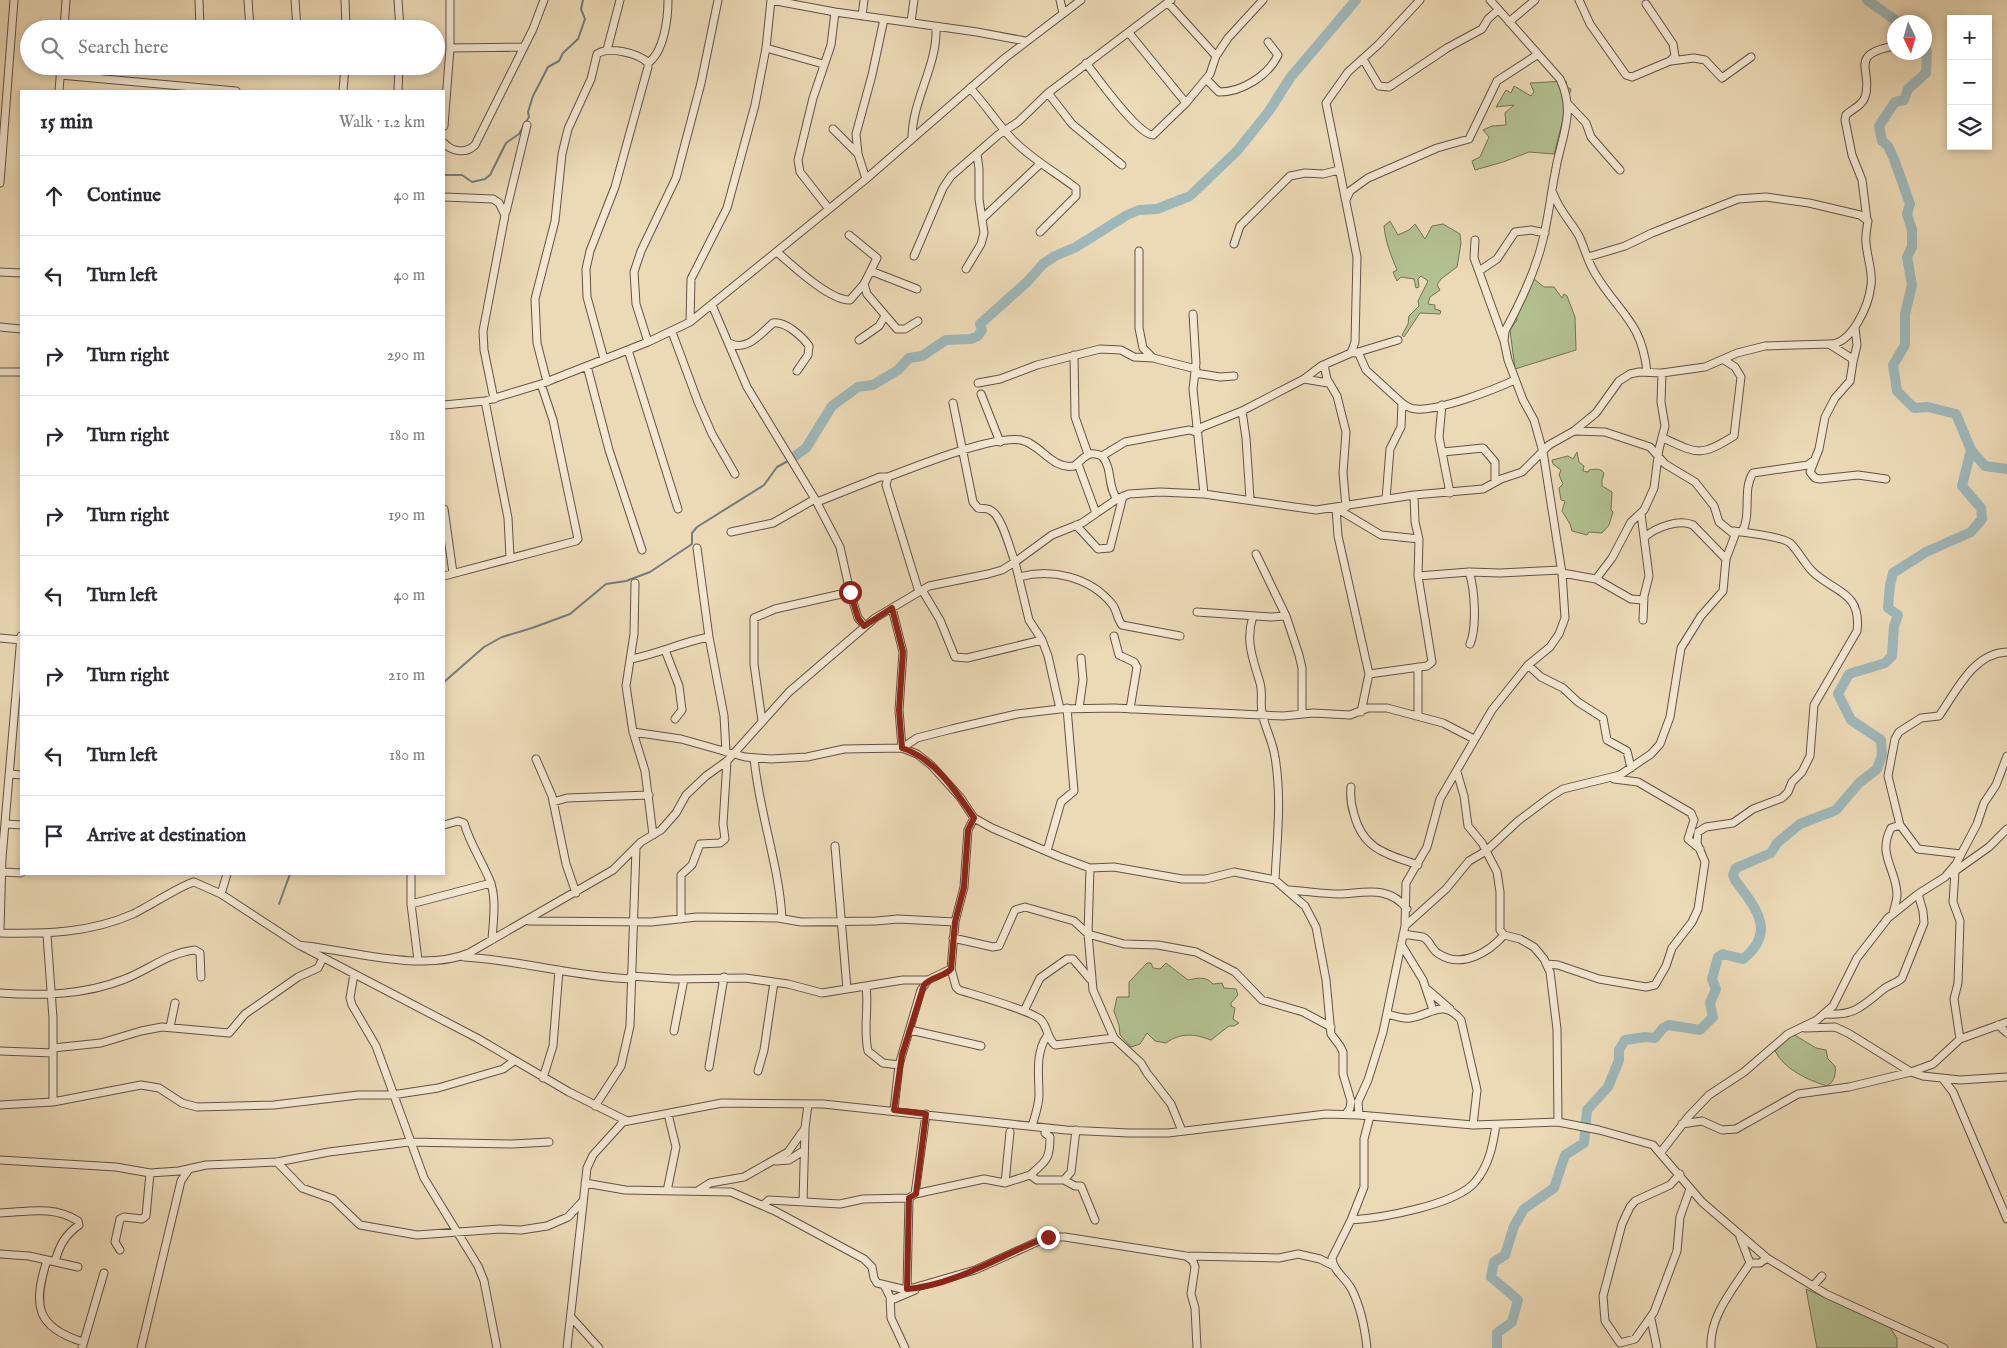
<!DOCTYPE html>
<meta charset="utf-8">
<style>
body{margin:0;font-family:"IM FELL English",serif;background:#f2f2f3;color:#2b2b33}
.controls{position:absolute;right:15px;top:15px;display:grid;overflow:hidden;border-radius:0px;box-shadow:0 2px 8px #0003}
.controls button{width:45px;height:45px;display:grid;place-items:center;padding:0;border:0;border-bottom:1px solid #e1e1e2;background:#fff;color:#2b2b33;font:25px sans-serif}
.compass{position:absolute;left:1887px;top:15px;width:45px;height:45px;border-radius:50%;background:#fff;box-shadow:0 2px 8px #0003;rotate:175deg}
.stop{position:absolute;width:15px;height:15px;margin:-11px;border:4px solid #8f2418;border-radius:50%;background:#fff}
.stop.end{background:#8f2418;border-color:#fff;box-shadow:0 1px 5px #0008}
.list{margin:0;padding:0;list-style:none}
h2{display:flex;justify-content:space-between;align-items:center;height:65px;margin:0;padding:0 20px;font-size:21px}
h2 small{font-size:16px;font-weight:400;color:#7c7c81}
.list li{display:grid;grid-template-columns:32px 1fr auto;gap:15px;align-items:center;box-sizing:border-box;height:80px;padding:0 20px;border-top:1px solid #e1e1e2}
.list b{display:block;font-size:19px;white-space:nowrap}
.list em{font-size:16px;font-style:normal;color:#7c7c81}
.icon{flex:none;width:28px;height:28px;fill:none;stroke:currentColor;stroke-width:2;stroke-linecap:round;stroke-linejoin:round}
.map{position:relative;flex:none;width:2007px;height:1348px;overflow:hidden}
.search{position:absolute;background:#fff;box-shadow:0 2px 8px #0003;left:20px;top:20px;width:425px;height:55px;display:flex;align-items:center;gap:12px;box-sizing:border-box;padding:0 18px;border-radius:28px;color:#7c7c81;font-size:19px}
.panel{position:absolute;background:#fff;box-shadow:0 2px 8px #0003;left:20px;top:90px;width:425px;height:785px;border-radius:0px}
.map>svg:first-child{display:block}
.green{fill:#b3c191;stroke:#737358}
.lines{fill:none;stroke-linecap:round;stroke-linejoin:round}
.stream{stroke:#737d7c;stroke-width:2}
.river{stroke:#9eb8ba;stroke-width:10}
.minor-casing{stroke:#615246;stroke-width:9}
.minor{stroke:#f3e7d0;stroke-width:7}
.route{stroke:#8f2418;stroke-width:6}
</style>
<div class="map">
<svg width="2007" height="1348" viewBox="0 0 2007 1348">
<rect width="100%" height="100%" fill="#ecdab6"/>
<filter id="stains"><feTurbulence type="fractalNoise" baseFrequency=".004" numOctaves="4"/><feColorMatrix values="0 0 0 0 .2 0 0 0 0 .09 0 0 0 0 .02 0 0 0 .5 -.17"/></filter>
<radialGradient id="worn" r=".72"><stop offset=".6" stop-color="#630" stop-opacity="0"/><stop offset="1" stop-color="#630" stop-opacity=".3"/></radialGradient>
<path class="green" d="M1566 81 1567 87 1571 89 1554 154 1529 152 1503 162 1475 170 1472 161 1480 157 1489 137 1483 130 1492 126 1506 125 1505 113 1514 105 1496 107 1506 90 1511 93 1514 86 1531 96 1534 92 1530 83Z
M1390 221 1398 235 1409 230 1415 224 1425 239 1432 226 1443 224 1460 234 1461 243 1457 267 1441 279 1437 285 1440 290 1430 297 1428 304 1435 305V309L1441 311 1440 314 1420 313 1404 337 1402 335 1408 324 1409 316 1419 306 1418 301 1428 281 1421 276 1418 279 1419 287 1416 288 1414 279 1401 277 1397 281 1393 272 1397 270C1391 256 1385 240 1384 226Z
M1534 279 1544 287H1554L1562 298 1564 294 1567 296 1575 317 1576 350 1515 369 1510 330 1517 320 1515 312Z
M1577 452 1579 462 1584 466 1583 471 1588 472 1589 470C1596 469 1600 468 1604 473L1602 480V486L1612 492 1611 510 1613 512 1609 525 1602 533 1589 532 1587 535 1572 531 1570 524 1562 511 1565 501 1561 500 1559 488 1563 484 1559 475 1561 470 1553 464 1552 460 1568 456 1573 459Z
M1147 963H1151L1153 968 1160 969 1166 963 1188 980C1198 978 1206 976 1213 984L1222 983 1224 988 1236 989 1238 995 1231 1003V1006L1235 1008 1233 1019 1239 1023 1234 1026H1229L1211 1040C1195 1034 1181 1032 1166 1043L1155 1041 1147 1033 1140 1044 1131 1047 1120 1035 1119 1025 1114 1011 1117 997H1129V982Z
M1793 1034 1816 1048 1826 1050 1828 1059 1835 1066C1836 1074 1835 1081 1827 1086 1808 1080 1785 1070 1775 1051Z
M1806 1289 1889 1326 1897 1338V1348H1817Z"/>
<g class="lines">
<path class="stream" d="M444 175H462L472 182 485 179 490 175 506 143 519 134 529 117 528 112 533 96 548 67 559 61 563 53 578 39 585 19 581 9 583 0
M444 682 484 647 502 637 532 628 570 614 606 584 626 581 650 572 692 544V533L697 527 764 485 777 467 788 461
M279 904 290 874"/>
<path class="river" d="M1867 0 1898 22
M1971 450 1985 466 2007 469
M791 459 806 448 832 406 858 387 873 385 898 370 909 358 922 356 946 340 971 339 978 336 982 330 980 324 1027 282 1043 264 1055 256 1076 247 1127 215 1139 210 1157 209 1190 196 1237 151 1269 111 1290 78 1356 0
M1497 1348V1333L1512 1322 1518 1300 1491 1277 1494 1262 1505 1255 1514 1226 1524 1209 1554 1188 1565 1155 1584 1143 1587 1110 1608 1087 1619 1060V1050L1625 1040 1645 1037 1655 1038 1663 1028 1669 1025 1700 1030 1713 1017 1710 1003 1716 989 1712 979 1718 957 1723 954 1743 959C1777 932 1756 908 1735 880L1733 875 1736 868 1771 853 1777 843 1800 824 1836 810 1859 783 1877 769 1882 755 1881 740 1851 720 1838 694 1849 674 1885 663 1892 656 1894 626 1898 615 1888 608 1890 585 1893 573 1926 552 1971 532 1982 519 1981 508 1962 486 1971 450 1956 414 1928 407 1914 408 1897 391 1893 365 1905 345V314L1912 285 1907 257 1912 247V230L1907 214 1910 204 1894 159 1888 146 1882 141 1879 126 1895 102 1904 100 1908 89 1926 73 1927 52 1924 45"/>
<defs>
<path id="minor" d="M199 0 200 29
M248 0 250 29
M295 0 297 29
M345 0 346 29
M398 0 400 29
M771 0 835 12 977 32 1025 41
M1060 0 1063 13
M1579 0 1590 24 1626 75 1632 77 1670 61 1675 56 1673 44 1646 4
M1168 3 1216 56
M862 16 864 0
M911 22 914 0
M1509 22 1535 0
M65 24 108 29
M64 29 66 0
M1129 33 1186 103
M450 48 523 47
M766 48 823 64
M607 50 620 0
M1363 59 1379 86 1389 87 1447 48 1482 29 1488 19 1498 10
M1671 61 1694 58 1705 60 1722 78 1751 57
M648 63C664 52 668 19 668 0
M1086 63C1097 77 1137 134 1153 135L1186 103 1210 74 1216 56 1228 38 1263 0
M60 75 236 91
M1206 79 1219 92C1242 92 1268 76 1278 55L1268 42
M970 88C985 104 997 123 1012 139 1030 158 1055 172 1076 188V196L1040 232
M59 91 61 66
M343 91 345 66
M398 91 399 66
M1048 93 1072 124 1122 165
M1568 104 1586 123 1591 137 1620 170
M444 126 450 48V0
M833 129 858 154
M912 138C912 100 938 65 936 27
M444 143C452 152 466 154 475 145L533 29 544 0
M866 179 858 154 856 134 872 75 884 19
M0 183 14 0
M1553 193C1560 212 1570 220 1579 236 1585 249 1588 263 1596 275 1619 313 1642 322 1647 372
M444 197 493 199 499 203 505 215 483 331 484 350 494 399
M1346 200 1350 191 1368 178 1437 148 1469 139 1497 81 1537 55
M829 209 800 172 798 160 813 98 831 45 835 12
M506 212 527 125
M983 218 1041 163
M1867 220 1862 180 1852 155 1845 120 1846 115C1852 109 1862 106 1865 97 1874 71 1846 55 1894 46
M1475 240 1474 258 1504 341
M1234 244 1240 226 1290 176 1305 173 1323 174 1339 170
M1139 251V328L1143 348 1153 358 1196 369
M777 252C792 265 830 301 850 300L864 284 877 258 849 235
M914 256 943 188 951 176 998 135 1018 122 1048 93 1171 0
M1588 257 1625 246 1652 233 1738 199 1766 197 1809 203 1860 215 1868 221C1867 228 1865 235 1866 243 1867 257 1873 272 1871 285 1869 305 1852 344 1830 344
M966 269 981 244 984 233 979 199V169L977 154
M871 271 917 289
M1479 271 1497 259 1515 232 1531 230 1545 233
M0 272 21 273
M864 284 867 294 897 329H905L918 321
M712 305 747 387 815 499 840 547 850 592 858 618 865 626
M1193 314 1196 363 1193 389 1204 494
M690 322 691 279 727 208 755 105 766 48 771 0
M0 327 21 329
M672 332 698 402 712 434 735 474
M859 340 879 326 885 316
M648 342 636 304 634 272 641 251 676 178 701 83 718 0
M729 343C747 352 760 334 773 323 785 321 802 336 809 346L808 355 797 371
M628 350 678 509
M1358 352 1366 370 1402 403 1401 427 1390 449 1386 499
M1355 353 1398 340
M1074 355 1075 417 1088 454
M1853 362 1857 345 1855 328
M1324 365 1327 379 1337 396 1346 432 1343 473 1346 507
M587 366 609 450 642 550
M0 372H21
M1195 373 1220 377 1234 376
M1304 379 1328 383
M547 382 537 343 535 299 555 221 562 154 568 129 591 79 597 54C608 46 639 53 648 63V67L615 187 590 251 586 269 587 297 604 359
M978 383 1000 379 1037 365 1100 349 1121 350 1134 357 1153 358
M981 394 1000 442
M485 401 508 518 510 557
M1402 403C1406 406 1411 409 1416 409 1439 411 1493 390 1515 380
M444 405 485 401 541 384 648 342 690 322 866 179 1005 58 1081 0
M1442 405 1439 437 1450 493
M1242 411 1246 438 1250 499
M1663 438C1698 454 1700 457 1734 436L1741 377 1735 367 1724 360
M1443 452 1483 448 1495 462V482
M1102 456 1125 442 1189 430 1196 432 1202 427 1242 411 1304 379 1321 366 1351 353 1355 342 1357 257 1326 103 1348 72 1379 44 1420 0
M1078 464 1096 513
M888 477 886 485 919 592
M817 502 880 477H888C917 466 993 435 1021 440 1041 444 1052 470 1074 466 1084 459 1088 449 1102 456 1113 469 1107 486 1117 499
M444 509 453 573
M1641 514 1649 576 1644 596 1643 620
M1076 525 1098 549 1110 548 1123 496
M731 532 773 523 815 499
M1742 532C1752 514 1742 490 1753 473L1808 465 1813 461
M1645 537C1656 527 1679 519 1693 525L1726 559
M697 548 709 637 724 716 726 752
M1256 554 1286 616 1299 655 1302 668V714
M1469 572C1475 589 1477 628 1470 644
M1562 573 1596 579 1631 599 1644 600
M444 576 576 541 578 539 553 420 541 384
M1418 576 1469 572 1500 573 1561 570
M1019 577C1052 568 1090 577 1112 604 1117 610 1117 619 1122 625L1180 636
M1596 579 1612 558 1631 522 1644 510 1654 488 1659 449 1665 426 1661 402 1662 373
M635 583 634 634 626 686 633 732 645 771 653 835
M922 590 940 620 955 657 967 658 1042 640
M892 608 903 652 899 710 902 748
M1197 612 1271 617 1286 616
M1253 616C1245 641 1253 659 1260 683 1263 693 1260 703 1262 713 1265 728 1273 742 1275 757 1282 799 1277 839 1275 880
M1114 636 1119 655 1134 662 1137 667 1130 709
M0 638 21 640
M665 650 679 686 682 710 675 719
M631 659C658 654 682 642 709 637
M1528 665 1541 677 1563 688 1578 702 1603 718 1607 740 1627 751 1631 768
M1369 674 1427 666 1432 662 1418 576 1419 539 1415 522 1414 495
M1079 708 1083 680 1081 658
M1060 709 1048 656 1042 640 1029 620 1015 562 1052 535 1082 523 1117 499 1129 494 1160 492 1204 494 1316 510 1414 495 1483 489 1501 479 1522 472 1549 445 1574 431 1596 413 1619 381 1630 374 1639 372 1662 373 1705 367 1737 353 1765 346 1829 344 1851 358 1853 362 1850 381 1835 398 1825 417 1819 449 1810 472 1815 478 1820 479 1858 475 1886 479
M1361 712 1369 674 1338 536 1336 508 1381 535 1419 539
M1418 715V667
M762 721 754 664V618L775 609 850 592
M633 732 681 739 745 757 771 759 807 757 844 749 902 748 917 754 931 765 960 797 974 818 992 828 1060 857 1090 868 1114 867 1182 879H1206L1234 872 1275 880 1305 906 1316 927 1326 980 1331 1034 1340 1046 1343 1052V1074L1351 1101 1350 1108 1346 1114
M902 748 917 738 952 729 1017 714 1060 709 1114 708 1283 716 1313 713 1350 715 1368 708H1387L1443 723 1474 739
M754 758C759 812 779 865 782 918
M536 759 552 796 566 864 576 893
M1457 772 1464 796 1468 826 1482 843 1497 872 1500 892V930L1504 935 1520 939 1534 947 1544 959 1550 972 1557 1029 1558 1122
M10 774 21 775
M1614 779 1638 782 1691 813 1694 820 1688 839 1700 849
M1351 787C1350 797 1351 805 1354 814 1363 850 1387 854 1418 865
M553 802 567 798 649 795
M6 824 21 825
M444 825 458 821 464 823C470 844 482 861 490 881 497 899 493 922 492 940
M1900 825 1888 776 1895 739 1899 732 1921 718 1939 716C1956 692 1973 653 2007 652
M835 846 847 989
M1047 851 1061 802 1074 791 1067 708
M1090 868 1088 934 1093 990 1114 1038 1141 1063 1147 1073 1171 1104 1182 1131
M3 872 21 873
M1955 872 1953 902 1960 921 1958 983 1954 999 1960 1039
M411 874V904L418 960
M1951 874 1989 847 2007 829
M1289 890C1306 891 1323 894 1339 894 1365 893 1389 885 1407 909
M221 894 227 874
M411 904 491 883
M1893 914C1894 908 1897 901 1897 894 1896 868 1877 855 1891 828L1900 825 1918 849 1961 854
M681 919V875L692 865 700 844 720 843 725 839 723 824 727 761
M529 921 651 922 697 917 778 918 801 922 876 921 898 919 955 922
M1405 926 1446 889 1469 861 1486 851 1518 821 1550 797 1563 789 1620 775 1651 754 1660 744 1670 717 1681 648 1701 616 1723 591 1726 559 1735 535 1719 522 1714 506 1695 482 1665 464 1650 447 1605 432 1575 431
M0 929 2 858 21 636
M0 933C46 934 90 933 133 914 146 908 185 883 194 882L221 894 299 945 477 1038 569 1092 627 1121
M1403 934 1423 937C1431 941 1431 950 1439 954 1462 969 1489 952 1504 935
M47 935 53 1018V1102
M953 938 993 947 999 946 1015 910 1025 907 1074 921 1088 934 1124 944 1158 945 1196 952 1235 972 1262 1000 1303 1012 1331 1027
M1401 944 1423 980 1433 1010
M299 945C348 950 422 973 469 953L613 870 641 842 661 830 676 813 686 795 706 776 727 761 789 692 875 618 929 586 988 574 1002 570 1015 562C1010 550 1002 515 990 510 987 508 982 509 978 508L973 502 953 403
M464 957C520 960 575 977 632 979
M1547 964 1558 965 1599 979 1646 987 1655 985 1666 966 1672 948 1692 922 1698 909 1705 862 1697 843 1698 832 1706 827 1733 823 1753 809 1782 798 1788 792 1792 782 1802 772 1810 756 1814 705 1857 631C1862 591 1833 592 1812 571 1804 563 1797 549 1790 543 1783 537 1744 532 1733 531
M951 969 956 987 959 990C975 995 1029 1010 1040 1019 1048 1026 1046 1037 1055 1045L1114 1038
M354 974 350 998 352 1005 376 1046 424 1178 478 1266 484 1281 497 1348
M631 976 674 979 745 978 788 984 822 993 903 980H928
M866 986C869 1008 863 1029 868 1051L883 1063 899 1065
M1428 990 1450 1009
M0 993C42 996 85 995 125 979 150 969 168 953 195 950L200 953 201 977
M1024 1011 1040 978 1067 959H1073L1090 979
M1387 1014C1394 1016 1403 1019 1410 1018 1431 1015 1443 998 1461 1020L1477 1090 1473 1125
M1825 1014C1856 1016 1862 1006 1885 988 1891 984 1897 983 1902 978L1924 923 1923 911 1918 894
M1998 1025 2007 1033
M170 1027 175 1003
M1805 1028 1835 1027 1848 1033 1911 1072 1933 1064 1960 1039 2007 1022
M910 1030 981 1046
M674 1031 684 979
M53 1048 101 1043 141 1031 162 1027 229 1033 245 1014 298 977 318 968 323 958
M0 1051 53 1053
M709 1067 724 977
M758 1071 764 1050 774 982
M543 1078 553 1046 559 970
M1943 1079 1953 1092 2007 1219
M0 1105 53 1102 141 1085 159 1088 182 1103 197 1107 274 1105 358 1095H392L438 1088 503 1069 514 1061
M595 1106 621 1066 630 1026 636 848
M894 1110 899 1065 921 990 928 980 951 969 955 922 964 887 968 830 974 818
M1359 1115 1358 1102 1368 1080 1383 1032 1405 926 1406 883 1427 847 1440 799 1492 710 1528 665 1550 647 1559 634 1565 618 1562 573 1543 452 1534 420 1523 400 1508 360 1504 341 1505 331C1518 307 1531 280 1539 254 1548 226 1550 197 1556 168 1562 135 1576 112 1560 79L1490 0
M1682 1124 1702 1121 1722 1130 1736 1129 1798 1094 1849 1087 1911 1072 1923 1076 1960 1080 2007 1077
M1032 1126C1035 1116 1039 1105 1039 1095 1039 1076 1035 1053 1047 1036
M1046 1128 1045 1133 1050 1137C1050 1160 1046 1161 1030 1175L1037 1180H1064
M1076 1130 1071 1172 1064 1180 1075 1186H1081L1095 1220
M1661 1152 1689 1116 1709 1095 1744 1072 1788 1034 1817 1020 1833 1006 1857 958 1888 918 1918 894 1945 877 1956 864 1977 824 1984 803 1996 785 2007 756
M0 1160 116 1167 150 1173 179 1171 206 1165 277 1162 329 1152 409 1142 512 1144 549 1142
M776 1161 789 1160 803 1151
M277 1162 302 1188 333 1199 360 1225 417 1235 500 1229 521 1230 547 1226 568 1217 582 1202
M1680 1174 1670 1185 1635 1201 1630 1207 1622 1224 1603 1296 1605 1321 1620 1343 1635 1339 1654 1312 1677 1251 1680 1217 1690 1189
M585 1183 625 1190 731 1192 775 1211 864 1259 872 1267 874 1278 877 1283 902 1289 913 1288 975 1270 1048 1237H1065L1186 1256 1279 1258 1298 1254 1320 1259 1332 1265
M1005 1183 1010 1132
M699 1190 710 1183 744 1177 788 1152 805 1128 808 1104
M667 1191 676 1147 668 1114
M915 1194 926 1114
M803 1202 805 1130
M763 1205 769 1200 840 1204 863 1199 909 1198 915 1194 984 1179 1005 1183 1030 1175
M0 1213C27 1212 53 1205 78 1221L79 1225C65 1235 59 1246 55 1262
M1351 1220C1381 1218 1456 1205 1475 1182 1489 1166 1493 1145 1496 1125
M1740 1237 1750 1263
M120 1250 115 1242 120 1219 124 1217 142 1219 146 1216 150 1173
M0 1254 29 1256 78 1267
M1186 1256 1193 1261 1195 1267 1191 1294 1195 1308 1197 1348
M47 1260C33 1305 35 1327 83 1342
M884 1285 890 1297 894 1299 915 1290
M1813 1286 1822 1276
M907 1289 909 1198
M890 1297 891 1318 905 1348
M571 1317 599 1348
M1651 1319 1657 1348
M82 1348 104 1273
M141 1348 181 1181 189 1169
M567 1348 587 1168 593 1155 623 1122 722 1103 823 1104 1066 1130 1129 1133H1168L1326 1114 1359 1115 1473 1125 1558 1122 1599 1130 1653 1145 1702 1202 1767 1258 1826 1294 1944 1348
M1367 1348C1365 1329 1361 1308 1352 1290 1346 1278 1333 1271 1332 1258L1351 1220 1364 1187V1139L1370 1116
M1711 1348C1709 1316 1734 1288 1750 1263H1760L1767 1258"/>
</defs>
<use href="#minor" class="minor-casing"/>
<use href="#minor" class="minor"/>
</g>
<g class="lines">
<path class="route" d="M850 592 858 618 864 626 892 608 903 652 899 710 902 748C934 758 956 791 974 818L968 830 964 887 955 922 951 969C944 977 932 976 924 985L902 1055 894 1110 926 1114 916 1194 909 1198 907 1289C957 1285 1002 1254 1048 1237"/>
</g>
<rect width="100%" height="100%" filter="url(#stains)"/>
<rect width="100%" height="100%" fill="url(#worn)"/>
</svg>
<div class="controls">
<button>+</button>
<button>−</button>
<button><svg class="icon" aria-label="layers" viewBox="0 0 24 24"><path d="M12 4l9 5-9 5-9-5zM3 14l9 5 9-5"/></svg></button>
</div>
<svg class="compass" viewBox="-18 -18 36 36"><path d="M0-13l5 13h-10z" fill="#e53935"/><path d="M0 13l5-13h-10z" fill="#7c7c81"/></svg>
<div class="stop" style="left:850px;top:592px"></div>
<div class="stop end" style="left:1048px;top:1237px"></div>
<div class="search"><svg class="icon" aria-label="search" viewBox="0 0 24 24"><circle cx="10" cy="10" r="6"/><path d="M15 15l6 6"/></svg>Search here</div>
<section class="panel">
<h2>15 min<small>Walk · 1.2 km</small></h2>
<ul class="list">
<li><svg class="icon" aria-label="ahead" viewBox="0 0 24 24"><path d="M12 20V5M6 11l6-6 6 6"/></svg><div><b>Continue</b></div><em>40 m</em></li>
<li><svg class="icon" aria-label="left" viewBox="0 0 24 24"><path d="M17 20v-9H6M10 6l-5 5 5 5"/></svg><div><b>Turn left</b></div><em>40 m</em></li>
<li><svg class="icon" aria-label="right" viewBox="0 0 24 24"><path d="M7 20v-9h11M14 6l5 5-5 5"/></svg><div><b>Turn right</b></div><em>290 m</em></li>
<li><svg class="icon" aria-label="right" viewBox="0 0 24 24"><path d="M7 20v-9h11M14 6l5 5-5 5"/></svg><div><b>Turn right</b></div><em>180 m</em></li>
<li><svg class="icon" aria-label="right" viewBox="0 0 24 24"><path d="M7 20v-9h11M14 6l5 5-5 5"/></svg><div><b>Turn right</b></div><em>190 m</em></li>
<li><svg class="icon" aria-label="left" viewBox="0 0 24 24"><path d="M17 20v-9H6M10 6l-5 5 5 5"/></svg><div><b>Turn left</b></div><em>40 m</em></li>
<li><svg class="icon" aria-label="right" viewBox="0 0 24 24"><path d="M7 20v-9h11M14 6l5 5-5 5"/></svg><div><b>Turn right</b></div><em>210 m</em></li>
<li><svg class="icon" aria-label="left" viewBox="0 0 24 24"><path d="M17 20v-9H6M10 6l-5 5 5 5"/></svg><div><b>Turn left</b></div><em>180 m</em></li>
<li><svg class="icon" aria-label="arrive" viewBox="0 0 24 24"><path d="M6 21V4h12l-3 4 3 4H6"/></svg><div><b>Arrive at destination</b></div></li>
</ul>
</section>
</div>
